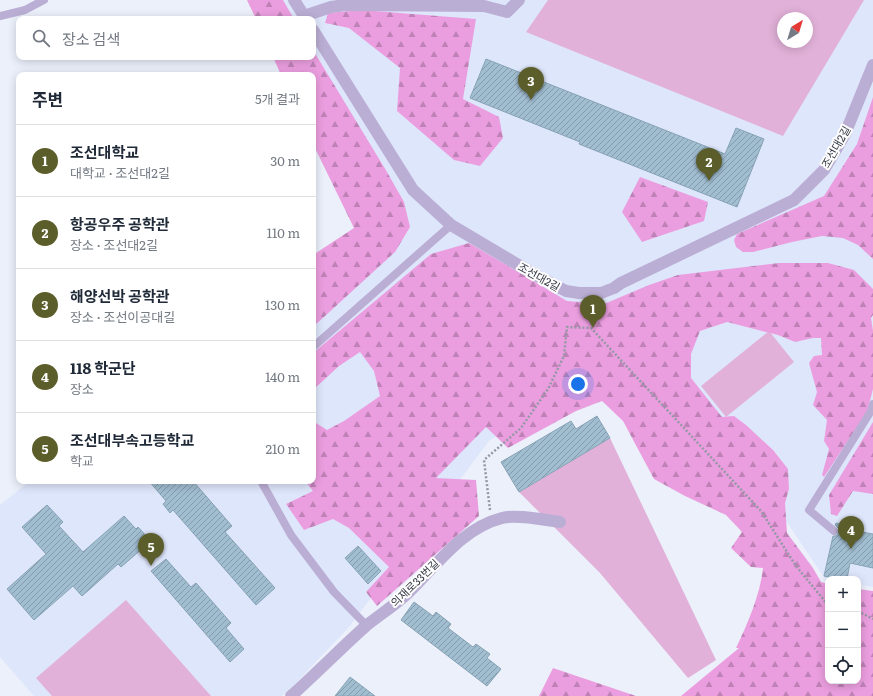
<!DOCTYPE html>
<html lang="ko">
<meta charset="utf-8">
<style>
body{margin:0;font-family:Literata,"Noto Sans KR",serif;background:#f6f6f7;color:#1f2937}
.controls{position:absolute;right:12px;bottom:12px;display:grid;overflow:hidden;border-radius:8px;box-shadow:0 2px 10px #0003}
.controls button{width:36px;height:36px;display:grid;place-items:center;padding:0;border:0;border-bottom:1px solid #e0e1e3;background:#fff;color:#1f2937;font:20px sans-serif}
.compass{position:absolute;left:777px;top:12px;width:36px;height:36px;border-radius:50%;background:#fff;box-shadow:0 2px 10px #0003;rotate:38deg}
.you{position:absolute;left:578px;top:384px;width:14px;height:14px;margin:-10px;border:3px solid #fff;border-radius:50%;background:#1a73e8;box-shadow:0 0 0 6px #1a73e833}
.badge{display:grid;place-items:center;width:26px;height:26px;border-radius:50%;background:#5b5d2a;color:#fff;font-size:13px;font-weight:700}
.pin{position:absolute;translate:-50% -33px;filter:drop-shadow(0 1px 2px #0008)}
.pin::after{content:'';position:absolute;top:21px;width:14px;height:12px;background:inherit;clip-path:polygon(0 0,100% 0,50% 100%)}
.list{margin:0;padding:0;list-style:none}
h2{display:flex;justify-content:space-between;align-items:center;height:52px;margin:0;padding:0 16px;font-size:17px}
h2 small{font-size:13px;font-weight:400;color:#747a83}
.list li{display:grid;grid-template-columns:26px 1fr auto;gap:12px;align-items:center;box-sizing:border-box;height:72px;padding:0 16px;border-top:1px solid #e0e1e3}
.list b{display:block;font-size:15px;white-space:nowrap}
.list p{margin:0;font-size:13px;white-space:nowrap;color:#747a83}
.list em{font-size:13px;font-style:normal;color:#747a83}
.icon{flex:none;width:22px;height:22px;fill:none;stroke:currentColor;stroke-width:2;stroke-linecap:round;stroke-linejoin:round}
.map{position:relative;flex:none;width:873px;height:696px;overflow:hidden}
.search{position:absolute;background:#fff;box-shadow:0 2px 10px #0003;left:16px;top:16px;width:300px;height:44px;display:flex;align-items:center;gap:10px;box-sizing:border-box;padding:0 14px;border-radius:8px;color:#747a83;font-size:15px}
.panel{position:absolute;background:#fff;box-shadow:0 2px 10px #0003;left:16px;top:72px;width:300px;height:412px;border-radius:8px}
.map>svg:first-child{display:block}
.built{fill:#dee6fb;fill-rule:evenodd}
.grass{fill:#e2b1d9;fill-rule:evenodd}
.forest{fill:url(#forest-firs)}
.building{fill:url(#building-hatch);stroke:#87a3b5}
.lines{fill:none;stroke-linecap:round;stroke-linejoin:round}
.path{stroke:#9498a4;stroke-width:2.5;stroke-dasharray:2 2;stroke-linecap:butt}
.service{stroke:#bbaed4;stroke-width:8}
.minor{stroke:#bbaed4;stroke-width:12}
.labels{text-anchor:middle;stroke-width:4;stroke-linejoin:round;paint-order:stroke}
.street-label{font-size:11px;fill:#353945;stroke:#fdfdfd}
</style>
<div class="map">
<svg width="873" height="696" viewBox="0 0 873 696">
<defs>
<pattern id="forest-firs" width="22" height="20" patternUnits="userSpaceOnUse"><rect width="22" height="20" fill="#eb9edf"/><path d="M5 1l3.5 6h-7zM16 11l3.5 6h-7z" fill="#bf82b7"/></pattern>
<pattern id="building-hatch" width="6" height="6" patternUnits="userSpaceOnUse"><rect width="6" height="6" fill="#a1bdd0"/><path d="M-1 1l2-2M0 6l6-6M5 7l2-2" fill="none" stroke="#849bab"/></pattern>
</defs>
<rect width="100%" height="100%" fill="#ebf0fb"/>
<path class="built" d="M257 0H873V587L858 584V579H825L695 385 580 383 489 441 349 627 294 685 282 696H34L0 657V505L30 481H313V273L377 228 313 75V19H269ZM783 18H807V42H783Z"/>
<path class="grass" d="M548 0H864L783 136 526 32ZM783 18H807V42H783Z
M769 331 794 362 726 417 701 386Z
M610 438 675 574 716 660 688 678 600 573 519 492Z
M126 600 211 696H52L36 678Z"/>
<path class="forest" d="M247 0H283L294 19H256Z
M362 10 476 19 463 99 499 117 503 138 480 166 454 160 397 111 400 68 349 28 325 23 328 13Z
M313 50 387 172 404 202 410 227 395 252 313 327V255L354 228 313 144V75H281L273 57H313Z
M873 97V259L858 245 843 238 822 236 792 242 753 252H743L736 247 734 240 737 234 824 196 857 144Z
M640 177 708 202 704 221 642 242 622 212Z
M469 243 520 273 567 301 604 304 649 285 678 275 779 263H828L854 270 873 289V315L871 318 873 331V389L867 412 824 477 822 475 829 449 824 441 827 420 813 405 817 392 809 363 814 356 822 355 821 338H813L795 342 778 335 727 322 700 331 691 354V378L722 417 734 416 746 425 773 450 788 469 789 489 785 503 787 533 813 568 821 582 828 584V681H858V589L873 591V696H681L739 648H736C748 623 760 595 763 568L751 567 731 548 742 532 726 515 685 496 654 479 623 421 602 401 576 411 508 448 486 427 436 478 476 480 479 516 377 606 366 592 389 567 349 528 333 519 304 530 286 504 313 491 305 481H313V421L327 430 344 421 380 396 374 371 360 352 339 366 313 390V353L431 254Z
M873 422V494L853 491 837 516 831 514 829 495Z
M553 668 636 696H539Z"/>
<path class="building" d="M486 59 725 154 736 128 764 139 737 207 579 144 580 142 470 98Z
M597 416 610 438 519 492 501 462 571 421 576 429Z
M149 481H193L232 526 225 532 275 588 256 605 173 510 170 513 163 504 166 501Z
M47 505 63 522 59 526 83 552 124 516 136 529 138 527 151 541 121 567 118 564 82 596 73 586 34 620 7 589 46 554 22 527Z
M836 523 852 527 851 530 873 534V568L850 563 847 579H838L824 576 833 536H836L839 532V529L835 525Z
M358 546 381 571 368 584 345 558Z
M166 559 191 587 196 583 231 623 226 628 244 649 230 662 151 571Z
M414 602 433 616 436 612 451 624 448 628 473 647 476 644 490 654 487 658 501 669 487 686 401 620Z
M350 677 375 696H335Z"/>
<g class="lines">
<path class="path" d="M490 510 484 460 521 428 548 389 564 356 567 327 591 328 761 511 796 566 828 605
M858 611 873 619"/>
<path class="service" d="M0 16 25 10 44 0
M313 347 451 225
M261 481 291 535 334 592 367 626
M834 531 809 510 871 411 873 404"/>
<path class="minor" d="M294 0 306 19
M304 16 331 7 345 5 484 6 507 12 519 0
M313 30 413 190 451 225 537 276 566 291 579 293H601L614 288 621 283 794 200 824 170 845 134 873 65
M291 696C317 673 341 648 367 625 381 614 395 605 408 593 436 566 462 528 502 518 516 514 544 520 560 522"/>
</g>
<g class="labels">
<g class="street-label">
<text transform="translate(836 147) rotate(-60)" y="4">조선대2길</text>
<text transform="translate(539 277) rotate(29)" y="4">조선대2길</text>
<text transform="translate(415 583) rotate(-44)" y="4">의재로33번길</text>
</g>
</g>
</svg>
<div class="controls">
<button>+</button>
<button>−</button>
<button><svg class="icon" aria-label="locate" viewBox="0 0 24 24"><circle cx="12" cy="12" r="6"/><path d="M12 2v4M12 18v4M2 12h4M18 12h4"/></svg></button>
</div>
<svg class="compass" viewBox="-18 -18 36 36"><path d="M0-13l5 13h-10z" fill="#e53935"/><path d="M0 13l5-13h-10z" fill="#747a83"/></svg>
<div class="you"></div>
<div class="pin badge" style="left:593px;top:328px">1</div>
<div class="pin badge" style="left:709px;top:181px">2</div>
<div class="pin badge" style="left:531px;top:100px">3</div>
<div class="pin badge" style="left:851px;top:549px">4</div>
<div class="pin badge" style="left:151px;top:566px">5</div>
<div class="search"><svg class="icon" aria-label="search" viewBox="0 0 24 24"><circle cx="10" cy="10" r="6"/><path d="M15 15l6 6"/></svg>장소 검색</div>
<section class="panel">
<h2>주변<small>5개 결과</small></h2>
<ul class="list">
<li><span class="badge">1</span><div><b>조선대학교</b><p>대학교 · 조선대2길</p></div><em>30 m</em></li>
<li><span class="badge">2</span><div><b>항공우주 공학관</b><p>장소 · 조선대2길</p></div><em>110 m</em></li>
<li><span class="badge">3</span><div><b>해양선박 공학관</b><p>장소 · 조선이공대길</p></div><em>130 m</em></li>
<li><span class="badge">4</span><div><b>118 학군단</b><p>장소</p></div><em>140 m</em></li>
<li><span class="badge">5</span><div><b>조선대부속고등학교</b><p>학교</p></div><em>210 m</em></li>
</ul>
</section>
</div>
